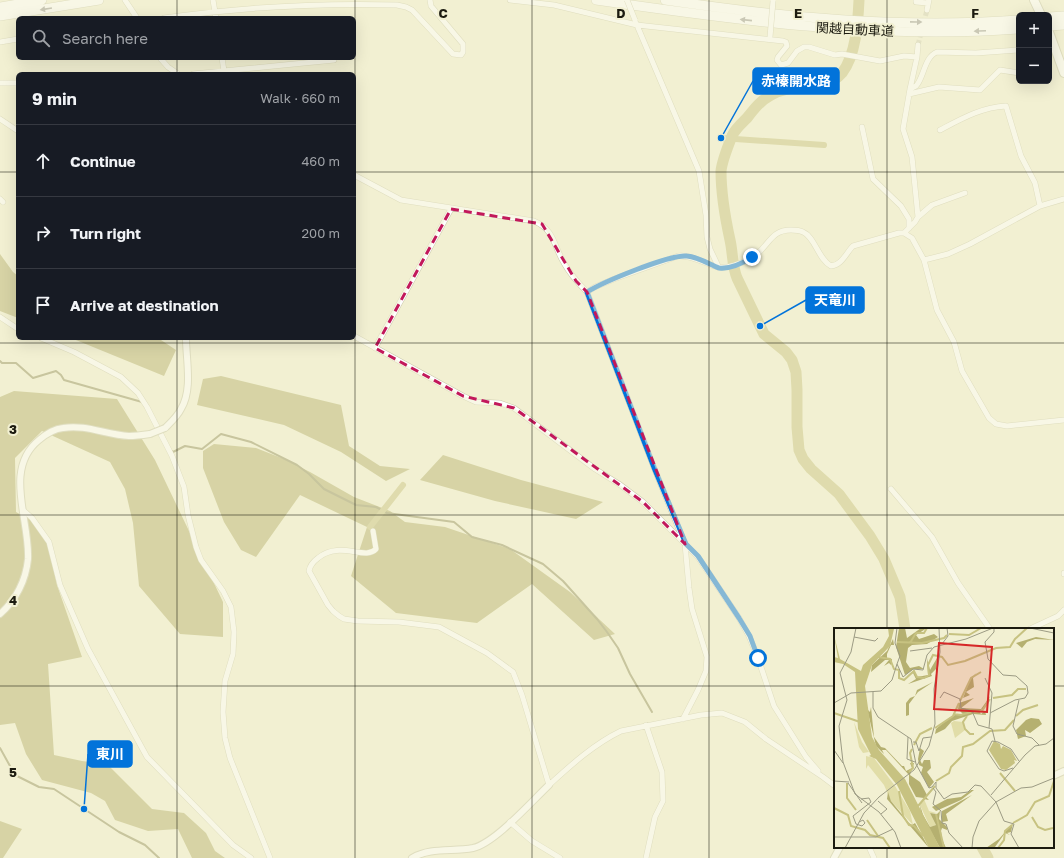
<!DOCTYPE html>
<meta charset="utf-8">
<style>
body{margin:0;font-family:"Golos Text","Noto Sans JP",sans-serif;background:#242831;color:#f1f3f6}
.controls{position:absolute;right:12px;top:12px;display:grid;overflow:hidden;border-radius:6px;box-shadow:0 4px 16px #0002}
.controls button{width:36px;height:36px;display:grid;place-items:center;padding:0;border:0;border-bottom:1px solid #363941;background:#171b24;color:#f1f3f6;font:20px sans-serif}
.stop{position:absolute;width:12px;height:12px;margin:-9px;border:3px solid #0273da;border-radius:50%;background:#fff}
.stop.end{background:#0273da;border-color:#fff;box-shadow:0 1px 4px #0008}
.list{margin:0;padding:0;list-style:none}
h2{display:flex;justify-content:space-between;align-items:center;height:52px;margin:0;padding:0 16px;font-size:17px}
h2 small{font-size:13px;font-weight:400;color:#9ea1a6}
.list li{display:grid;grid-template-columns:26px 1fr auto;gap:12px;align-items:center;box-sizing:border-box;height:72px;padding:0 16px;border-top:1px solid #363941}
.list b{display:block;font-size:15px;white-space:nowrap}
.list em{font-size:13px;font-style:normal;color:#9ea1a6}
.icon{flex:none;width:22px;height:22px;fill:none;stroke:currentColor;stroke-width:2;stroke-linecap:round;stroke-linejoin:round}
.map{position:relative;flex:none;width:1064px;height:858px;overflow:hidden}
.search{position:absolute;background:#171b24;box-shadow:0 4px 16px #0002;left:16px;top:16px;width:340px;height:44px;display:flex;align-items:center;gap:10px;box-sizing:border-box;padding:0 14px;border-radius:6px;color:#9ea1a6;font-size:15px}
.panel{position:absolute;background:#171b24;box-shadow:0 4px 16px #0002;left:16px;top:72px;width:340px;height:268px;border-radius:6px}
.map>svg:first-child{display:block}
.forest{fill:#b5b070}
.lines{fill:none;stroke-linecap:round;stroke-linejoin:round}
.stream{stroke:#94905f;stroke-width:2}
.canal{stroke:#c7c281;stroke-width:6}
.river{stroke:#c7c281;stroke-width:11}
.minor-tunnel{stroke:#d2d0b5;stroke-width:5;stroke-dasharray:5 2.5;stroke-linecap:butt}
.minor-casing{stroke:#c9c7aa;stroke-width:6}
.tertiary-casing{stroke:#c9c7aa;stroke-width:8}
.trunk-casing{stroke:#c9c7aa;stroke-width:10}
.motorway-casing{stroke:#c9c7aa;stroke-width:10}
.minor{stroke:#fff;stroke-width:5}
.tertiary{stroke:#fff;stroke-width:6}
.trunk{stroke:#fff;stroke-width:8}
.motorway{stroke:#fff;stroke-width:9}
.minor-bridge-casing{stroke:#c9c7aa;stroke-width:6;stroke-linecap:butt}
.tertiary-bridge-casing{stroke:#c9c7aa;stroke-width:8;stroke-linecap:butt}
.minor-bridge{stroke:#fff;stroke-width:5}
.tertiary-bridge{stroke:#fff;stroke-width:6}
.oneway{fill:#999893}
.route{stroke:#0273da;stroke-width:5}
.marked{fill:none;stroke:#c2185b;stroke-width:3;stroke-dasharray:8 5;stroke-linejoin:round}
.grid{fill:none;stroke:#1c1b10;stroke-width:1;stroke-opacity:0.55}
.labels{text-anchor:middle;stroke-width:4;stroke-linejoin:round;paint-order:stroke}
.street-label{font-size:13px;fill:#1c1b10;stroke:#f2f0d2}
.inset-river{fill:none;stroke:#c7c281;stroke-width:2}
.inset-road{fill:none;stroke:#9c9b84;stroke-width:1}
.view{fill:#d62828;fill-opacity:0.15;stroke:#d62828;stroke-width:2}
.inset-edge{fill:none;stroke:#1c1b10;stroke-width:2}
.grid-label{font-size:13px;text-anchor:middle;font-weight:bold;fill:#1c1b10;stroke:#f2f0d2;stroke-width:4;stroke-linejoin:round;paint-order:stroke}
.leader{fill:none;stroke:#0273da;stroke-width:1.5}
.callout-dot{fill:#0273da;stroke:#f2f0d2;stroke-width:1.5}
.callout{fill:#0273da;stroke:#0273da;stroke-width:1.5}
.callout-label{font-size:14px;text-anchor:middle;font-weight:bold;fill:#fff}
</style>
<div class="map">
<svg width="1064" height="858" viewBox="0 0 1064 858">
<rect width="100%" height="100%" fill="#f2f0d2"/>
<path class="forest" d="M0 254 13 272 18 276V318L0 311Z
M71 338H158L176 350 164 376Z
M221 376 341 405 349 446 380 466 410 469 386 481 341 452 284 425 197 405 203 379Z
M14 391 117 399 155 460 223 602V637L180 634 139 586 133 523 125 489 110 462 42 431 15 458 16 512 34 522 48 543 57 585 82 657 48 664 54 755 82 761 107 764 152 809 184 813 206 833 215 851 225 858H192L178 829 148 831 115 820 105 801 91 793 42 780 26 754 15 723 0 725V397Z
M214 444 256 448 284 459 310 472 354 497 390 511 405 522 445 527 510 549 570 592 615 634 594 640 532 584 477 623 396 613 351 576 367 527 300 495 256 557 241 550 224 522 203 468V451Z
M443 455 521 480 603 502 576 519 495 501 420 480Z
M0 821 22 829 3 858H0Z"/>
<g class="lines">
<path class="stream" d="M0 361 2 363H16L33 378 56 371 61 375 64 380 142 402
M172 451 173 452 185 446 202 449 221 434 251 442 297 465 309 474 324 489 356 505 376 507 387 513 454 522 472 537 502 545 543 564 563 581 597 619 607 632 618 648 630 674 652 712
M0 748 15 775 39 787 54 789 119 832 145 845 159 858"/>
<path class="canal" d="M721 138 824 145
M370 527 403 485"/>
<path class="river" d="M859 0C858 22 856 55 842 73 825 93 792 82 771 95 761 100 754 109 747 118 742 123 735 129 732 136 728 146 722 161 721 171 721 194 725 217 730 240 733 253 732 266 737 278L764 334 786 352 792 360 796 372 797 390V427L799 450 803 459 811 469 839 494 870 536 884 559 900 597 905 629
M982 847 988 858"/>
<path class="minor-tunnel" d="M918 45 927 10"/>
<defs>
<path id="minor" d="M125 0 137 18
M213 0 216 18
M510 0 554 5 637 25 783 41 786 42 787 46 778 57 777 60 781 65 788 63 797 51 804 47H809L835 55 842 54 880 61 904 56 917 57
M916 0V2L928 3
M927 10 929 0
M164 18C241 7 319 3 397 5L406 7 412 10 453 54 461 55 463 52V44L431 6 430 0
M636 23 699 171 706 215 707 237 710 249 719 268
M0 42 18 39
M160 58 168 67 178 74
M222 58 224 71
M193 74 334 60
M0 83H18
M910 89C912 88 914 87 916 86 924 78 924 57 937 52L976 53 1019 50
M909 94 939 87 980 90 1000 70 1019 73
M0 119 18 131
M862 127 873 179 901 206 909 219V228
M940 130C961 119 982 107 1006 106L1021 156 1035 183 1040 206
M354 175 401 200 534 221C555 230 553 245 564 263 570 274 578 283 587 292L655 470 685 544 689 588 692 609 707 657 706 671 698 690 683 719
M0 199 3 202
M918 217 932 205 965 193
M904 233 915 222 918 217 912 157 903 129 910 89 917 57 918 45
M924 260 948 254 970 244 1040 206 1064 199
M587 292 595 287 614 279 678 256C696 254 714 271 727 267 737 265 749 260 757 254 770 243 772 230 791 230 795 230 799 230 803 232 815 237 818 259 831 266 842 265 846 253 853 246L899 233H904L912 238 924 260 937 310 954 342 962 371 989 418 996 424 1007 426 1064 420
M0 317 18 329
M354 336 463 396 476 402 500 403 514 408 595 469 619 484 643 502 698 557 739 618 749 636 758 658 774 706 806 757 818 771
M41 338 74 352 121 377 138 393 147 407 172 456 184 487 188 515 196 547 201 560 223 591 231 607 234 632 233 654 225 681 223 712 225 738 230 758 270 858
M375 348 451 209
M891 489 932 537 958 583 990 629
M23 510 32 518 49 542 60 585 88 649 147 757 233 845 251 858
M373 531 376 549C365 561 340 540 318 558 314 561 310 565 309 571L328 605 333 611 339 616 344 619 358 621 399 622 439 627 487 653 513 672 522 695 549 785C571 765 594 744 621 731L701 715 722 713 745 722 766 739 823 777 835 786
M1064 573V574
M1030 629 1058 616 1064 610
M646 725 662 772 663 801 655 817 646 858
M510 822 532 841 560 858
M869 847 874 858"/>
<path id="tertiary" d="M165 428C171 422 177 417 181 409 193 389 186 360 186 338
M0 614C16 600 26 580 28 559 30 520 3 469 39 440 46 434 53 429 63 428 86 424 106 435 129 436 136 436 143 435 150 434
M1053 776 1064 771
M412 858C431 847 452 852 473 848 495 843 531 802 549 785
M834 858 840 847"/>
<path id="trunk" d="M1034 0 1041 15
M1049 32 1064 73"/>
<path id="motorway" d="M596 0C736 20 877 40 1019 29
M665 0C782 17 901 29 1019 20
M0 7 42 0
M0 16 99 0
M1049 17 1064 16
M1049 26 1064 25"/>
</defs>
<use href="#minor" class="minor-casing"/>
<use href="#tertiary" class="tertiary-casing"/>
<use href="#trunk" class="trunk-casing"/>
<use href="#motorway" class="motorway-casing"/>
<use href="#minor" class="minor"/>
<use href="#tertiary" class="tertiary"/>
<use href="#trunk" class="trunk"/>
<use href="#motorway" class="motorway"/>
<defs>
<path id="minor-bridge" d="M627 0 635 20
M770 37 773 1"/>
<path id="tertiary-bridge" d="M150 434 165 428"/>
</defs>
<use href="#minor-bridge" class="minor-bridge-casing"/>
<use href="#tertiary-bridge" class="tertiary-bridge-casing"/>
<use href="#minor-bridge" class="minor-bridge"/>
<use href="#tertiary-bridge" class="tertiary-bridge"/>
</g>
<defs><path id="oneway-solid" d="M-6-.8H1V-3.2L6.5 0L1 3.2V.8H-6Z"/></defs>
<g class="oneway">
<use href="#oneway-solid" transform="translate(46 9) rotate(171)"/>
<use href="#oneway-solid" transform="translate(746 20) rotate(-174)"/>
<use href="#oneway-solid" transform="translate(916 22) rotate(1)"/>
<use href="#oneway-solid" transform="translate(980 31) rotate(178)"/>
</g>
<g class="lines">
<path class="route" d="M752 257C743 263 730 269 719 268 709 264 698 257 687 256 670 254 603 282 587 292L655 470 686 544 698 556 739 618 750 636 758 658"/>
</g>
<path d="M0 0H1064V858H0ZM451 209 542 224 576 281 587 292 685 544 643 502 514 408 463 396 375 348Z" fill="#f2f0d2" fill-opacity=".55" fill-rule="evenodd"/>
<path class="marked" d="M451 209 542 224 576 281 587 292 685 544 643 502 514 408 463 396 375 348Z"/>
<path class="grid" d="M177 0V18M355 0V858M532 0V858M709 0V858M887 0V629M177 58V74M0 172H18M354 172H1064M177 338V858M0 343H1064M0 515H1064M0 686H835M1053 686H1064M887 847V858"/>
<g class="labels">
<g class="street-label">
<text transform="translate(855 29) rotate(3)" y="5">関越自動車道</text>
</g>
</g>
<g transform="translate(834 628)">
<rect width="220" height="220" fill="#f2f0d2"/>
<path d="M120 93 129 94 131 102 121 110 117 95ZM20 94 28 114 35 124 29 125 25 119ZM32 128 40 130 61 158 76 183 79 197 57 173 50 157 34 137 32 141ZM90 171 95 183 102 185H96L102 197 96 199 86 177Z" fill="#e1dda8"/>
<path d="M65 0H71L73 10 87 0H93L82 7 85 11 100 6 104 9 93 16 78 17 74 20 72 34 76 40 85 38 90 41H80L71 47 62 19ZM202 9 220 12 201 11 193 14 188 20 182 15ZM59 11 60 17H57L53 26V30L58 31 57 37 55 35 50 38 55 32H51L37 44 38 37 53 23ZM93 30 96 42 103 30 102 41 97 46 98 48 74 56 82 51 79 45 73 48 80 42 83 49 94 47ZM142 45 139 50 140 59 132 64 136 67 129 70 136 52ZM99 54 84 64 75 76V87L72 88V75L76 70 81 68 83 62ZM157 67 149 81 145 83 147 86 151 83 152 87 139 86 118 93 111 101 101 106 102 101 115 90 123 86 130 87 124 81 125 75 140 70 127 80 147 81ZM37 79 40 109 47 119 51 120 68 138H70L72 143 78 140 76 135H80L76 147 86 154 93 167 90 170 82 169 75 156V147L52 122H48L50 126 42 118 33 81 36 84ZM197 90 205 91 208 96 196 105 191 102 192 108 184 111 182 102 192 92ZM86 120 90 123 86 132 88 136 90 132H96L97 140 93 144 100 154 95 160 87 145 89 139 85 137 84 131ZM137 162H140L127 172 102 183 98 179 113 171 127 169ZM54 164 57 173 75 195 78 197 81 195 95 220 53 171ZM138 167 112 186 114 193 108 194V183ZM92 169 95 172 90 171 86 177 89 187 96 199 102 197 96 185 103 186 106 183 105 191 113 199V202L108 200 107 203 108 211 112 220H106L87 186 86 177 91 170ZM179 195 177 204 173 205 176 207 171 205 161 219 152 220 165 211Z" fill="#b5b070"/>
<path d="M54 0 60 1 56 18 38 37 31 58 38 109 45 122 71 151 106 220H95L63 157 42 131 35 128 37 127 24 101 21 44 9 36 0 34V29L4 30 0 7 6 31 27 43 29 37 49 19 55 8ZM160 113 166 116 167 121 169 118 177 122 183 133 180 132 181 135 172 142 167 141 155 122Z" fill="#c7c281"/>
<path class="inset-river" d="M115 6 135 7 147 0M63 14 88 15 110 10 113 7M76 15 82 5H90L93 0M44 29 56 31 60 41 65 42V50L70 52 80 43 83 49 90 50 95 47 94 37 99 27 108 29 114 37 131 33 162 20 176 19 181 11 193 0M159 70 178 67 184 61H192M126 73 137 50 147 44M140 84 148 83 156 71M0 85 26 94M119 86 127 87 137 84M133 88 129 94 131 101 136 106H140M182 88 189 82 204 77M101 100 119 88 125 75M80 117 86 106 98 100M75 144 79 140 76 125 78 121M166 145 181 163M102 153 115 145 117 139 128 128 129 119 139 116 156 103 171 102 180 92M13 155V170L22 182M65 163 69 188 75 197 80 198 89 208M84 178 101 158M0 180 14 187 17 198 31 202 36 207 49 210 56 220M102 186 110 220M198 189 204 199 211 202 219 200M33 192 44 208M179 195 193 187 201 174 215 168 220 153M164 220 170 212 171 203 178 197"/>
<path class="inset-road" d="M22 0 17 24 6 45 13 72 5 98 9 134 21 166 45 184 61 204 67 220M63 0 61 15 66 28 63 36M196 0 220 5M20 9 41 13 44 10M108 16 114 8 113 0M76 23 98 20M63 36 69 49 79 41 89 42 93 27 100 19 132 11 159 0M151 50 158 65 155 100M39 64V80L44 89 77 111 82 136 95 160 98 159M12 68 17 65 47 63 58 52 63 36M106 70 110 64 126 71 127 80 138 83 144 97 158 101 161 113M185 72 179 98 183 106 198 110 205 117M0 75 12 68M0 85V98M156 85 181 72 191 70 194 65 193 58 182 48 169 47 154 31 151 14 160 4V0M74 109 73 131 81 134M79 114H82L85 123 89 110 97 109M0 122 9 135M179 140 170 143 165 141 153 123 158 113 164 114 177 121 185 133M0 153 15 154M14 155 28 175M98 159 102 154V160L110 171 118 166 134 164 141 157 147 158 162 174 170 193 180 196 177 206 185 220M99 160 102 164 99 176 107 183 108 195 112 196 115 205 129 220M157 167 191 127 201 118 212 116 220 110M44 173 53 181 47 186M162 174 187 160 198 159 220 150M25 194 29 192 31 195 28 198 22 196 19 188 37 174 35 170 27 171M0 209H42L59 201M11 220 30 185 45 169 80 142 95 118 101 96 100 61 106 24 105 0M138 220 139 209 145 193 162 174"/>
<path class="view" d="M105 15 158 19 153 84 100 81Z"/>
<rect width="220" height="220" class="inset-edge"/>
</g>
<g class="grid-label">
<text x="443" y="18">C</text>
<text x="621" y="18">D</text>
<text x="798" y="18">E</text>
<text x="975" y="18">F</text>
<text x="13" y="434">3</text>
<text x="13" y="605">4</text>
<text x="13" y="777">5</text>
</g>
<path class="leader" d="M721 138L753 81M760 326L806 300M84 809L88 754"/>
<g class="callout-dot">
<circle cx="721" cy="138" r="4"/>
<circle cx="760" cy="326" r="4"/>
<circle cx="84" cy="809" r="4"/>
</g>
<g class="callout">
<rect x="753" y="68" width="86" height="26" rx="4"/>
<rect x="806" y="287" width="58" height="26" rx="4"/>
<rect x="88" y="741" width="44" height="26" rx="4"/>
</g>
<g class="callout-label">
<text x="796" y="86">赤榛開水路</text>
<text x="835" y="305">天竜川</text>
<text x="110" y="759">東川</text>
</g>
</svg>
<div class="controls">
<button>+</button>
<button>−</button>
</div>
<div class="stop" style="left:758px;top:658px"></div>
<div class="stop end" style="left:752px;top:257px"></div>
<div class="search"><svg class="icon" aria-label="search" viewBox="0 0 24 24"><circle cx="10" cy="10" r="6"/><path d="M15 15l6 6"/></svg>Search here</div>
<section class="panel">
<h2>9 min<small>Walk · 660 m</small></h2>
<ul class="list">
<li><svg class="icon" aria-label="ahead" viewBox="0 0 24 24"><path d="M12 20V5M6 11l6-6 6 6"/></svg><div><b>Continue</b></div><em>460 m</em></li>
<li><svg class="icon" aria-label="right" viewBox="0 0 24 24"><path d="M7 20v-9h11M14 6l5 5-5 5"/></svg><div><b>Turn right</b></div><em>200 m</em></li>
<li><svg class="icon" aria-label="arrive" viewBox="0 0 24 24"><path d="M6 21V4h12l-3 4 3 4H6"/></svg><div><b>Arrive at destination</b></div></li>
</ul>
</section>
</div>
